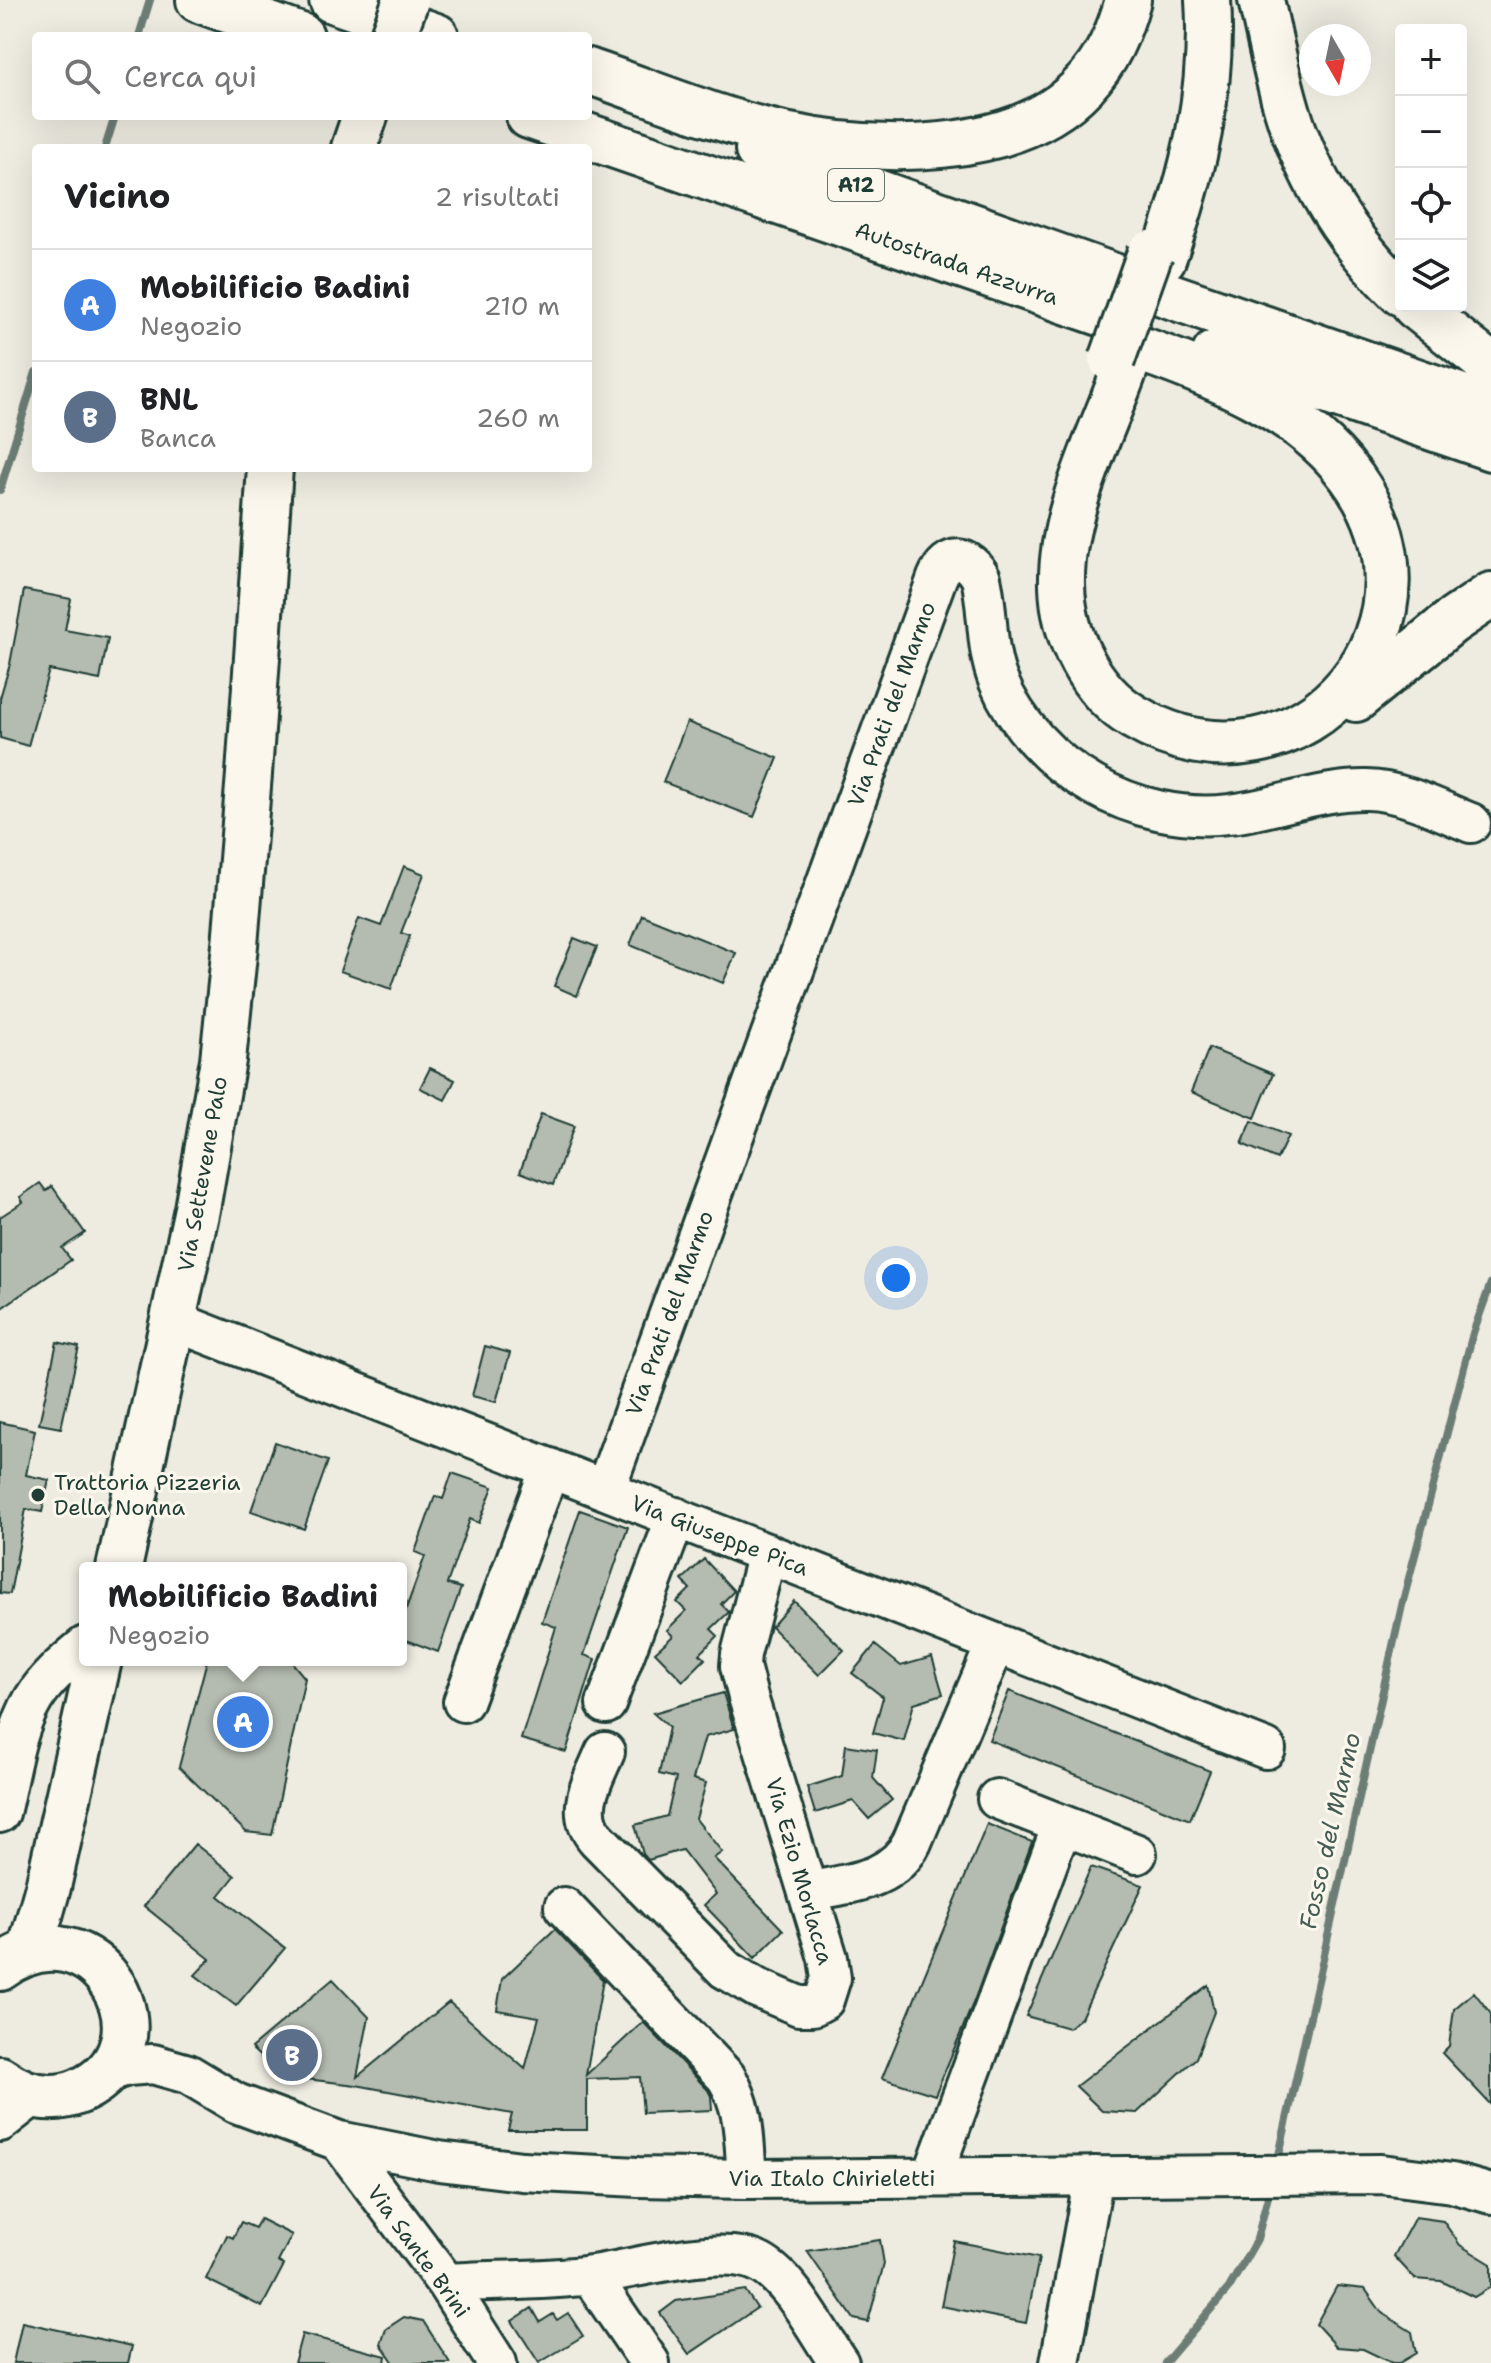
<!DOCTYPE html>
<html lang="it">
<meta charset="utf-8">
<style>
body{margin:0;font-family:"Shantell Sans",sans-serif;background:#f6f6f6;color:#202124}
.controls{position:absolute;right:24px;top:24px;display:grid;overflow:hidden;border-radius:8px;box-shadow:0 8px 32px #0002}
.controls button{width:72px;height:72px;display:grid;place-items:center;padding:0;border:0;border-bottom:2px solid #e0e0e0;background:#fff;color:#202124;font:40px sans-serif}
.compass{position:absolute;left:1299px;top:24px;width:72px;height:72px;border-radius:50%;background:#fff;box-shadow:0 8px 32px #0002;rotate:171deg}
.you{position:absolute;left:896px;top:1278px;width:28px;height:28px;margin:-20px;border:6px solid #fff;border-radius:50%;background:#1a73e8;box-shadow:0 0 0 12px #1a73e833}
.badge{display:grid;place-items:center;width:52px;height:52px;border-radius:50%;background:#1f3d34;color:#fff;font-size:26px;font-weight:700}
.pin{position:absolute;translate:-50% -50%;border:4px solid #fff;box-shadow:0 2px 8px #0006}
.popup{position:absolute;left:79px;top:1562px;width:328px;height:104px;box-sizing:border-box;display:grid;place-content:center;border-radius:8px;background:#fff;filter:drop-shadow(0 2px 6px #0005);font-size:26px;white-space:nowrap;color:#757577}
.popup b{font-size:30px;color:#202124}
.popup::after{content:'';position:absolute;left:50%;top:100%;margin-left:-16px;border:16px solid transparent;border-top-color:#fff}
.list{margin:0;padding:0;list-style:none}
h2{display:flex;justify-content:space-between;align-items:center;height:104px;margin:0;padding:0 32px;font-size:34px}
h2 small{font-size:26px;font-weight:400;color:#757577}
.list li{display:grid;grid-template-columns:52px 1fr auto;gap:24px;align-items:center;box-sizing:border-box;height:112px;padding:0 32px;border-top:2px solid #e0e0e0}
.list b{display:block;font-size:30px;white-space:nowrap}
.list p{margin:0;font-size:26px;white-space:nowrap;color:#757577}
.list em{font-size:26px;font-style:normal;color:#757577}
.icon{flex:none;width:44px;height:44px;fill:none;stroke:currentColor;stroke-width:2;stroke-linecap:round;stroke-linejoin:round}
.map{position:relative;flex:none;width:1491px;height:2363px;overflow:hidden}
.search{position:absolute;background:#fff;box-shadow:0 8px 32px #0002;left:32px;top:32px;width:560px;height:88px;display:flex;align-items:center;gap:20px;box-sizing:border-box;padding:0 28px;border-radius:8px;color:#757577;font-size:30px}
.panel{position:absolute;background:#fff;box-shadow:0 8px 32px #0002;left:32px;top:144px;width:560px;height:328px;border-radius:8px}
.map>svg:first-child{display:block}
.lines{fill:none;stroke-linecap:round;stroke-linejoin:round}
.stream{stroke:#6c7d74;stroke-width:8}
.building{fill:#b4bbb0;stroke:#1f3d34;stroke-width:2}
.minor-casing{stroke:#1f3d34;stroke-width:44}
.major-casing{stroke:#1f3d34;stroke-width:50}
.highway-casing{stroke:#1f3d34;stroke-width:50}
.minor{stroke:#fbf7ec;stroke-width:38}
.major{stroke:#fbf7ec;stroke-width:44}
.highway{stroke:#fbf7ec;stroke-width:44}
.major-bridge-casing{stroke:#1f3d34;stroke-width:50;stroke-linecap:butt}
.highway-bridge-casing{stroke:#1f3d34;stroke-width:50;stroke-linecap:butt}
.major-bridge{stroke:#fbf7ec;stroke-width:44}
.highway-bridge{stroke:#fbf7ec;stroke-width:44}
.poi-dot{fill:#1f3d34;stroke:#fbf7ec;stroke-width:3}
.labels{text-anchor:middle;stroke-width:6;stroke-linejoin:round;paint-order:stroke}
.shield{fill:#fbf7ec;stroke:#61756b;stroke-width:2}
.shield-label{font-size:20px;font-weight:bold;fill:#1f3d34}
.street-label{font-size:22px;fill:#1f3d34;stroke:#fbf7ec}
.poi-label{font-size:22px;fill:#1f3d34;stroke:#fbf7ec;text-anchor:start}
.water-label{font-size:24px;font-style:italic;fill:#455d54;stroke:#fbf7ec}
</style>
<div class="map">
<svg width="1491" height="2363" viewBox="0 0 1491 2363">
<rect width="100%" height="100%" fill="#eeece1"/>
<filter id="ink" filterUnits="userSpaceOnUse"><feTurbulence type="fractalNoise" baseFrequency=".0125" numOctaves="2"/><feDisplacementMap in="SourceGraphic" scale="16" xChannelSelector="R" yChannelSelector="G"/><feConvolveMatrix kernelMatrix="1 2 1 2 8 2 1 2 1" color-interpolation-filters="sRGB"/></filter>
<g filter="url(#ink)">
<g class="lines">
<path class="stream" d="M139 36 150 0
M105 148 115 116
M0 490 36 372
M1277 2164 1403 1601 1473 1333 1491 1283
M1165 2363 1229 2288 1257 2239 1271 2185"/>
</g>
<path class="building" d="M24 590 71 599 65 630 108 638 100 680 49 670 28 746 0 738V698L10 664Z
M687 722 778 758 754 817 663 782Z
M404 866 424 874 401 933 410 936 391 989 340 971 359 918 381 926Z
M642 915 736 953 723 983 630 945Z
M574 938 597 947 577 996 554 986Z
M1209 1048 1273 1074 1255 1118 1191 1092Z
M430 1068 455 1080 445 1100 420 1088Z
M541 1114 574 1126 553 1185 520 1172Z
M1252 1121 1288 1136 1277 1159 1242 1144Z
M40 1183 46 1191 52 1186 85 1233 62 1248 71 1260 0 1309V1217L23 1202 20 1197Z
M57 1342 79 1347 61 1428 39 1424Z
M485 1346 510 1353 496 1402 472 1396Z
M0 1422 35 1430 26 1475 49 1480 42 1512 26 1509 10 1594 0 1593Z
M275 1442 328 1461 304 1529 251 1511Z
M452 1473 493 1487 479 1523 470 1519 447 1584 461 1588 438 1652 401 1638V1623L425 1556 415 1552 435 1496 443 1499Z
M580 1510 628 1527 584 1655 595 1659 566 1752 521 1739 556 1627 542 1622Z
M704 1559 734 1591 721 1604 729 1612 711 1629 718 1636 700 1654 705 1659 683 1681 655 1652 673 1636 667 1630 686 1611 677 1602 690 1589 682 1580Z
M794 1601 844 1650 819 1675 771 1627Z
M875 1645 901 1666 932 1657 943 1694 914 1703 904 1741 873 1733 883 1697 852 1673Z
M207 1660H290L305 1678 272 1835 246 1832 179 1767Z
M1009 1691 1210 1771 1190 1820 989 1740Z
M723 1693 734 1729 705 1737 693 1779 706 1783 696 1819 722 1852 714 1858 783 1930 755 1958 704 1905 716 1894 682 1850 648 1860 643 1854 635 1825 667 1816 676 1778 659 1774 669 1727 653 1713Z
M846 1745 877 1750 873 1778 892 1800 869 1819 853 1801 815 1813 807 1787 842 1776Z
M987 1824 1032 1842 974 2001 935 2095 882 2078Z
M195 1844 235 1876 219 1896 285 1948 236 2006 195 1975 210 1959 144 1906Z
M1091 1867 1143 1885 1081 2018 1068 2028 1026 2016Z
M555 1929 603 1980 586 2075 643 2022 708 2090 711 2096 712 2110 643 2113 640 2077 587 2079V2130H508L512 2114 356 2085 281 2076 251 2048 333 1979 369 2017 357 2077 449 2002 525 2069 539 2017 497 2010 502 1979Z
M1208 1985 1214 2012 1196 2058 1137 2113 1102 2111 1076 2086Z
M1474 1992 1491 2014V2105L1442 2053 1449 2046 1454 2009Z
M1415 2217 1443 2221 1460 2245 1491 2264V2287L1474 2297 1441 2281 1415 2279 1394 2256Z
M260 2219 292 2235 278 2262 284 2265 262 2307 206 2279 227 2235 233 2238 241 2222 255 2228Z
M880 2240 884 2264 868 2322 854 2319 807 2251Z
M954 2241 1039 2258 1026 2323 941 2306Z
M1337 2286 1365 2289 1382 2313 1412 2332 1416 2353 1399 2363H1392L1363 2349 1337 2347 1316 2324Z
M745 2290 757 2308 689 2354 660 2313 676 2301Z
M532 2308 540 2322 553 2314 557 2320 568 2313 583 2336 539 2363 512 2321Z
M404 2317 423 2321 450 2363H394L381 2344 386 2329Z
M22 2322 132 2346 128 2363H13Z
M302 2334 386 2356 385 2363H294Z"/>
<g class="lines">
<defs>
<path id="minor" d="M174 1321 1266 1749
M605 1490 937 578C948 551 969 555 981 578 989 612 985 647 998 680 1035 769 1135 825 1229 814 1275 809 1321 789 1367 790 1404 791 1438 810 1471 823
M463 1702 550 1468
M606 1704 676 1517
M605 1752C593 1781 573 1811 597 1839L725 1969 757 1988 799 2006H813L824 2000 831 1978 828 1958 748 1697 740 1666 741 1654 767 1553
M997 1799 1137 1854
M0 1813C9 1777 14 1732 33 1700 46 1678 66 1662 85 1646
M808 1892C846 1883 893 1882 912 1842L996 1643
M564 1907 726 2077C746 2108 744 2144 747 2179
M107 2072 128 2066 153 2064 188 2074 236 2103 339 2141 439 2161 522 2171 638 2177 747 2179 1381 2174 1452 2183 1491 2194
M0 2122 33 2096
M339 2141 446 2283 497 2363
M932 2177 1062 1825
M590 2275 650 2363
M446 2283C494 2280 544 2281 592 2275 636 2269 721 2243 760 2263 792 2280 818 2333 839 2363
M1060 2363 1094 2176"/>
<path id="major" d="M354 148 365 116
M119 1568 197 1209 223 1060 235 945 249 774 270 468
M30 1951 48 1887 99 1660
M0 1968C94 1896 180 2045 80 2091 52 2103 25 2097 0 2079"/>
<path id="highway" d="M199 0 301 36
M332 0 436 36
M1261 0C1271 43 1279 89 1294 131 1317 192 1354 248 1401 293
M588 71C652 93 718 121 784 135 874 154 1016 159 1084 85 1107 61 1119 32 1128 0
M529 116 1112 317
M758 150 1125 280
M1163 259C1193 176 1214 89 1208 0
M1165 294 1491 407
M1415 306 1491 366
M1215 353 1491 448
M1126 366C1102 434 1060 512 1062 585 1063 636 1090 691 1134 717 1302 816 1469 615 1342 465 1293 407 1216 376 1146 351
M1356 699 1451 622 1491 595"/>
</defs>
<use href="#minor" class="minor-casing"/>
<use href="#major" class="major-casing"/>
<use href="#highway" class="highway-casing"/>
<use href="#minor" class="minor"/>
<use href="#major" class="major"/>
<use href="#highway" class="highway"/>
<defs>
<path id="major-bridge" d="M393 36 406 0"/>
<path id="highway-bridge" d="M1112 360 1150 253"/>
</defs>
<use href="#major-bridge" class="major-bridge-casing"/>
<use href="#highway-bridge" class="highway-bridge-casing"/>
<use href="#major-bridge" class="major-bridge"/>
<use href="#highway-bridge" class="highway-bridge"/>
</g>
</g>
<circle class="poi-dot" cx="38" cy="1495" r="8"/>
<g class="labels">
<rect class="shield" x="828" y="169" width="56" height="32" rx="6"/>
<g class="shield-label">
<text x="856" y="192">A12</text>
</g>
<g class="street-label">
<text transform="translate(957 263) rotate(19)" y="8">Autostrada Azzurra</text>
<text transform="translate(891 704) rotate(-70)" y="8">Via Prati del Marmo</text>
<text transform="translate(202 1174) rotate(-80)" y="8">Via Settevene Palo</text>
<text transform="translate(669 1313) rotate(-70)" y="8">Via Prati del Marmo</text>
<text transform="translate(720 1535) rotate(21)" y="8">Via Giuseppe Pica</text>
<text transform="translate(800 1871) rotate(74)" y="8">Via Ezio Morlacca</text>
<text x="832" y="2186">Via Italo Chirieletti</text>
<text transform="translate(419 2251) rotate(54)" y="8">Via Sante Brini</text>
</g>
<g class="poi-label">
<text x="54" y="1490">Trattoria Pizzeria<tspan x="54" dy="25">Della Nonna</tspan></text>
</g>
<g class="water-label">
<text transform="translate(1330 1831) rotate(-77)" y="8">Fosso del Marmo</text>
</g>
</g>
</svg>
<div class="controls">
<button>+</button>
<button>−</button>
<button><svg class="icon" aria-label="locate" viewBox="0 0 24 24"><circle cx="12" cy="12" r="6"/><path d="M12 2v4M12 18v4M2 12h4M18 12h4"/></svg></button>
<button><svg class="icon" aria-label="layers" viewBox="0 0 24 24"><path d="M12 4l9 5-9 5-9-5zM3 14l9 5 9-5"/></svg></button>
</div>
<svg class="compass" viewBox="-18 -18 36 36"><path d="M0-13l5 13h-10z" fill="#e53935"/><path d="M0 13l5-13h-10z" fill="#757577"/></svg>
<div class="you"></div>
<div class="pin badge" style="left:243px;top:1722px;background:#3f7fe0">A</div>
<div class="popup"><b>Mobilificio Badini</b>Negozio</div>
<div class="pin badge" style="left:292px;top:2055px;background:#5c6f8a">B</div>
<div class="search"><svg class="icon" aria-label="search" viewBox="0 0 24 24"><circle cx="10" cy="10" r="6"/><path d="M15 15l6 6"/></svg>Cerca qui</div>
<section class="panel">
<h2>Vicino<small>2 risultati</small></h2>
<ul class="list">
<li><span class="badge" style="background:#3f7fe0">A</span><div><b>Mobilificio Badini</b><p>Negozio</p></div><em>210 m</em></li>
<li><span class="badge" style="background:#5c6f8a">B</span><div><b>BNL</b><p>Banca</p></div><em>260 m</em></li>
</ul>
</section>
</div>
